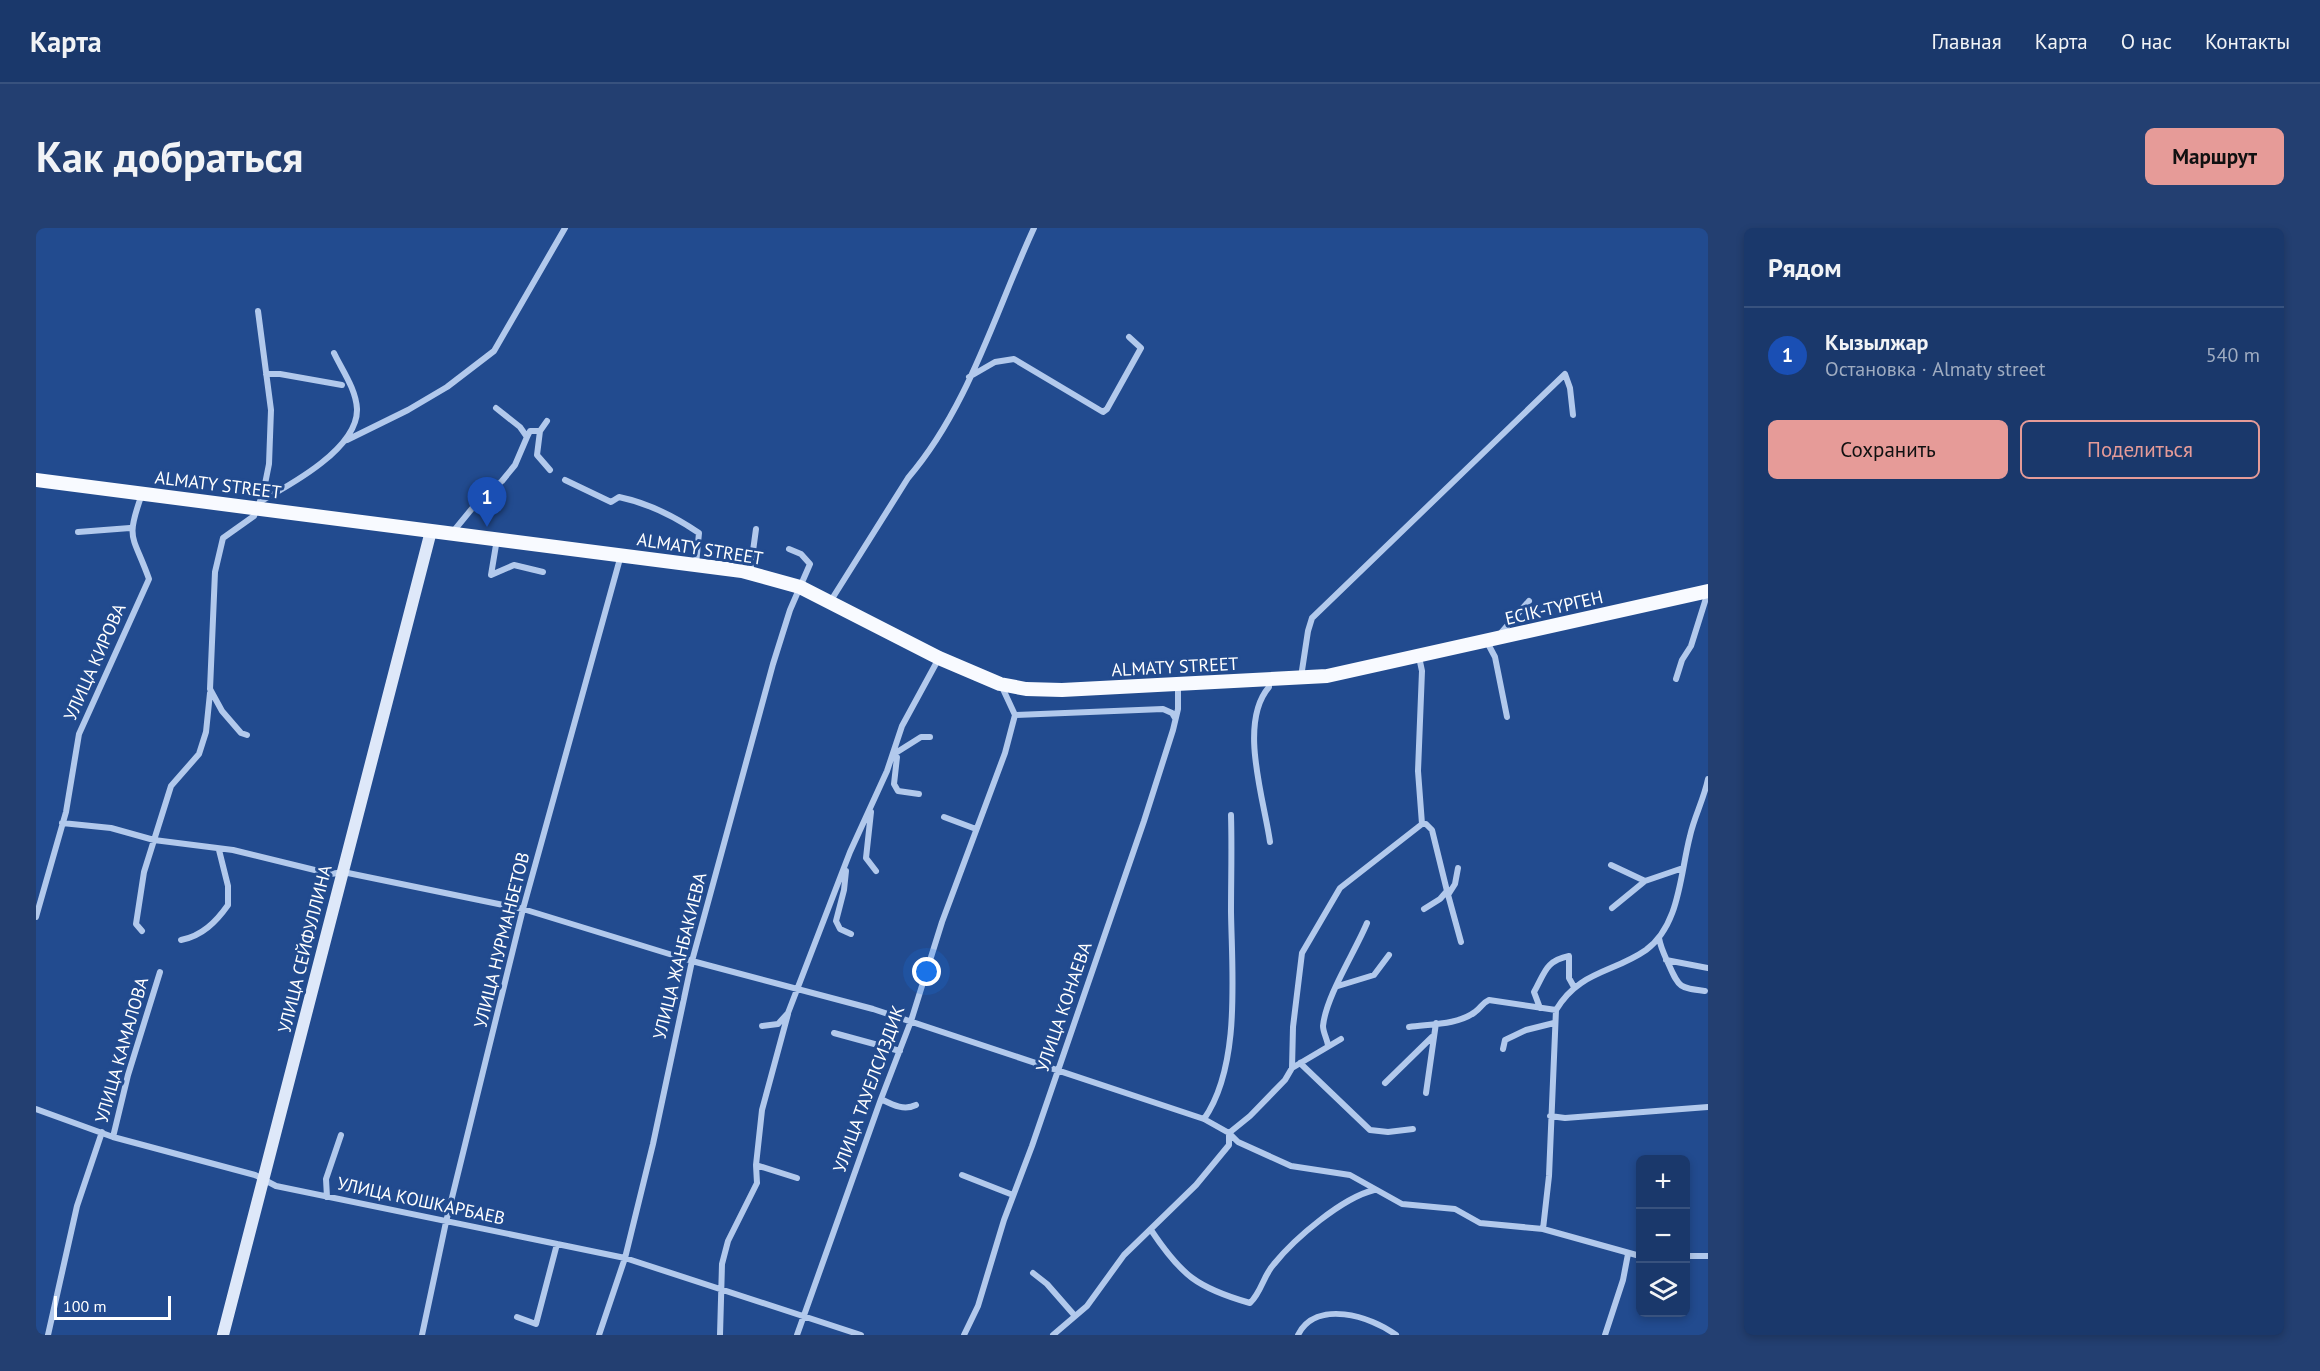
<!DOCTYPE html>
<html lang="ru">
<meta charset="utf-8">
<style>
body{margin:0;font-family:"PT Sans",sans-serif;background:#233f71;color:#f1f3f6}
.controls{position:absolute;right:18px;bottom:18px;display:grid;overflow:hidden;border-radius:9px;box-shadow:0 3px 9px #0003}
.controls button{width:54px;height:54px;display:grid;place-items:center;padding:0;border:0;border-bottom:2px solid #38527e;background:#1a386b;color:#f1f3f6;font:30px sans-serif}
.scale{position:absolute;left:18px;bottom:15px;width:117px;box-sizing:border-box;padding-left:6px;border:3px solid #fff;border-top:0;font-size:16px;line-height:21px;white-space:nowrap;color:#fff;-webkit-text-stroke:4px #224b8f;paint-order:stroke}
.you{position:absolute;left:891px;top:744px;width:21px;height:21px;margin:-15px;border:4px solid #fff;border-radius:50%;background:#1a73e8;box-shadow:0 0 0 9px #1a73e833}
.badge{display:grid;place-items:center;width:39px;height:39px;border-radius:50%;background:#e69b98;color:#fff;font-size:20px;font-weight:700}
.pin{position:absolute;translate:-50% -50px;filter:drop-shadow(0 2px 3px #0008)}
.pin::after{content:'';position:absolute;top:32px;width:21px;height:18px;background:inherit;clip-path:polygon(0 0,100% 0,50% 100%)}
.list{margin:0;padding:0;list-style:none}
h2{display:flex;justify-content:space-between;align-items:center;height:78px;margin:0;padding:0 24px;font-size:26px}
h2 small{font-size:20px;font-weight:400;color:#9facc1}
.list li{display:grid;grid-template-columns:39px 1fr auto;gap:18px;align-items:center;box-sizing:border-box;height:96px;padding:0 24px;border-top:2px solid #38527e}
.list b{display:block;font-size:22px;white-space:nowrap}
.list p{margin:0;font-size:20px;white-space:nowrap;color:#9facc1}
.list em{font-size:20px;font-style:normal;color:#9facc1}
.actions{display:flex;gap:12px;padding:18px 24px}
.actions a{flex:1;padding:14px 0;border:2px solid #e69b98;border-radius:9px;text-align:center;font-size:21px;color:#e69b98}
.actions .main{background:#e69b98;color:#111}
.icon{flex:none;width:33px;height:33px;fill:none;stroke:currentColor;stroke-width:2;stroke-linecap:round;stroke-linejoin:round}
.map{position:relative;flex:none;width:1672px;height:1107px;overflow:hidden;border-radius:9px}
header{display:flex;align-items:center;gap:36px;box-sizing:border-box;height:84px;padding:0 30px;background:#1a386b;border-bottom:2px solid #38527e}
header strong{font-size:28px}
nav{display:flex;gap:33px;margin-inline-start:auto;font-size:21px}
.intro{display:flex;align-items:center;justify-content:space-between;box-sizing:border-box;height:144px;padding:0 36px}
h1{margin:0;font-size:42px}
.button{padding:15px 27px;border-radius:9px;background:#e69b98;color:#111;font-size:21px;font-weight:700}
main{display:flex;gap:36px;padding:0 36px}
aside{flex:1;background:#1a386b;border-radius:9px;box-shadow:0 3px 9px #0003}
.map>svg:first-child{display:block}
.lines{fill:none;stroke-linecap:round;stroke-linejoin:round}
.street{stroke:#b2c9ec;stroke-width:6}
.secondary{stroke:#dee8f9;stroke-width:12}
.primary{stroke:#f8faff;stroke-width:14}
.labels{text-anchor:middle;stroke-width:6;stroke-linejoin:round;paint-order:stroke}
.street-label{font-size:18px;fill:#fff;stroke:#224b8f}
</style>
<header>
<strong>Карта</strong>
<nav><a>Главная</a><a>Карта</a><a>О нас</a><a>Контакты</a></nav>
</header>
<div class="intro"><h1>Как добраться</h1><a class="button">Маршрут</a></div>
<main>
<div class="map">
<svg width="1672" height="1107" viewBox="0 0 1672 1107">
<rect width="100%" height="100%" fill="#224b8f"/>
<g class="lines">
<path class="street" d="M230 146H244L306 157
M933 149 959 134 978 131 1067 184 1071 181 1105 120 1093 109
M504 203 511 193
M491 209 494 203H504L501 227 514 242
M311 212 372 182 411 159 458 123 529 0
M529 252 575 274 583 269C612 275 638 288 663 305L660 336
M225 273C256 256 322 220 321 181 320 161 306 142 298 125
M42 304 94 300
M416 305 443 272 466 253 479 237 491 209 484 199 460 180
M461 311 455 347 478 337 507 344
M714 345 720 301
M794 374 872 250C933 179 959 84 998 0
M1464 406 1493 373
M1451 414 1459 429 1471 489
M1265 449 1272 403 1276 390 1529 146 1534 160 1537 187
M1640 451 1646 432 1655 418 1672 364
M1233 453V459C1202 495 1228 571 1234 614
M979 487 1127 481 1136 485 1139 490
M211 507 205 505 186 483 174 461 179 344 187 310 218 288 227 266 233 236 235 182 222 83
M883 566 862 563 858 556 861 529 858 526 885 509H894
M835 584 830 630 840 643
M908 589 940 601
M26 595 75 600 118 612 197 622 295 646 307 644 487 681 656 733 837 781 1168 891 1193 905 1202 914 1255 938 1314 947 1366 976 1419 981 1444 995 1507 1001 1604 1028
M1386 596H1390L1396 602 1411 663 1404 671 1388 681
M1575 637 1609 653 1647 640
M810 643 808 662 800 693 804 701 815 706
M1411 663 1425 714
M1412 667 1419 656 1422 640
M1576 680 1609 653
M0 689 30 584 43 506 113 351C97 306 89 313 106 266
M106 703 100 696 108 644 135 558 163 526 170 504 174 465
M1623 710C1625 721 1629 728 1633 737 1643 760 1644 760 1669 763
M145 712C166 708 180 694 192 677V658L183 622
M1630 732 1672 740
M1302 758 1338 747 1353 727
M1504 780 1498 764C1509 745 1509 733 1533 728V750L1538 759
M726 798 742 796 752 785 814 624 851 543 866 498 903 430
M1373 799C1393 796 1422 797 1439 784 1445 780 1446 775 1453 772L1520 782
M798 805 864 823
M1292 817C1291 811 1287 804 1287 798 1290 768 1319 724 1331 695
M1467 821 1469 812 1490 802 1518 795
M1264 835 1334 902 1352 904 1377 901
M1256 840 1257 799 1266 725 1304 660 1386 596 1382 543 1386 443 1383 429
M1349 855 1396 809
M1390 865 1400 795
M845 871C857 877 868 883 880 877
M0 881 77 909 219 947 240 958 589 1030 825 1107
M1514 888 1529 890 1672 879
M1168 891C1205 838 1196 746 1195 684 1195 652 1196 620 1195 587
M1193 905 1214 888 1249 852 1256 840 1305 811
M77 909 92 847 124 744
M720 937 761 950
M926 947 977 967
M291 969 290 951 305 907
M1507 1001 1513 948 1520 782C1543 743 1577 745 1610 722 1644 697 1644 646 1654 608 1658 589 1668 571 1672 551
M1115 1002C1145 1047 1161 1060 1214 1075 1226 1063 1227 1048 1238 1036 1259 1010 1306 970 1338 962
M1650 1028H1672
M997 1045 1011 1056 1039 1088
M481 1089 500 1096 521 1016
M12 1107 41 978 66 904
M386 1107 410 994 487 681 585 327
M563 1107 589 1030 617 916 656 733 737 436 754 382 774 336 765 326 753 321
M684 1107 686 1036 692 1013 721 955 720 937 726 882 752 786
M761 1107 845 871 875 793 906 694 969 525 979 487 966 459
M928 1107 942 1078 968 992 996 918 1108 593 1137 502 1142 481V458
M1017 1107 1051 1078 1088 1027 1160 957 1193 917V905
M1262 1107C1280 1071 1335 1088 1360 1107
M1569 1107 1587 1052 1592 1026"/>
<path class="secondary" d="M187 1107 395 303"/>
<path class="primary" d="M0 252 706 343 764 359 903 430 964 456 990 461 1026 462 1291 448 1672 363"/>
</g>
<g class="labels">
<g class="street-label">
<text transform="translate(182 257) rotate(7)" y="6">ALMATY STREET</text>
<text transform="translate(664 321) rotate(9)" y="6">ALMATY STREET</text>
<text transform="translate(1518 380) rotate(-13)" y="6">ЕСІК-ТҮРГЕН</text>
<text transform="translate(59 434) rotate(-66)" y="6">УЛИЦА КИРОВА</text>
<text transform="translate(1139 439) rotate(-3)" y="6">ALMATY STREET</text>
<text transform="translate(466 712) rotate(-76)" y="6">УЛИЦА НУРМАНБЕТОВ</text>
<text transform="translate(269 721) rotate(-76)" y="6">УЛИЦА СЕЙФУЛЛИНА</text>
<text transform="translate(644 728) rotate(-76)" y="6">УЛИЦА ЖАНБАКИЕВА</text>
<text transform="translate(1028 779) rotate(-71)" y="6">УЛИЦА КОНАЕВА</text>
<text transform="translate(86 822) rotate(-74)" y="6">УЛИЦА КАМАЛОВА</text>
<text transform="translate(833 861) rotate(-70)" y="6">УЛИЦА ТАУЕЛСИЗДИК</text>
<text transform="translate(385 973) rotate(12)" y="6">УЛИЦА КОШКАРБАЕВ</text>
</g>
</g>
</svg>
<div class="controls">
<button>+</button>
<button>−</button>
<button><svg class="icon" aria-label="layers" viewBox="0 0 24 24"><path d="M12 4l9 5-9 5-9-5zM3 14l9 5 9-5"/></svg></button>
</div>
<div class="scale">100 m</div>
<div class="you"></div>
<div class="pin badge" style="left:451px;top:299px;background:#1a4fb4">1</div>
</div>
<aside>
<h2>Рядом<small></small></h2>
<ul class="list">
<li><span class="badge" style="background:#1a4fb4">1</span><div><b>Кызылжар</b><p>Остановка · Almaty street</p></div><em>540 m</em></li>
</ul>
<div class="actions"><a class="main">Сохранить</a><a>Поделиться</a></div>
</aside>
</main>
